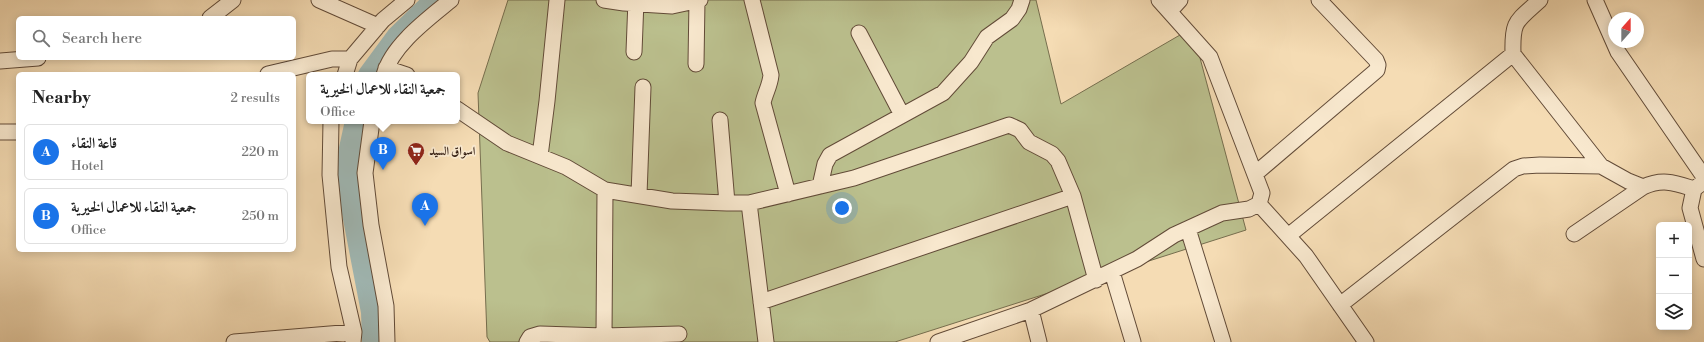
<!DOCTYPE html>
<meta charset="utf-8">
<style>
body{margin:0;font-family:"Libre Bodoni",Amiri,serif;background:#f2f2f2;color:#222}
.controls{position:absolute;right:12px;bottom:12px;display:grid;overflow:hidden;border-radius:6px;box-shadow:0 2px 10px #0003}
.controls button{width:36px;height:36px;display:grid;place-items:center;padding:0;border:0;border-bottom:1px solid #e0e0e0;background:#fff;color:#222;font:20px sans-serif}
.compass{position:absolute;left:1608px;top:12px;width:36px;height:36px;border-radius:50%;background:#fff;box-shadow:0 2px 10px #0003;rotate:21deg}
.you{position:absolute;left:842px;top:208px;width:14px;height:14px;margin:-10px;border:3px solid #fff;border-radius:50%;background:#1a73e8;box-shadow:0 0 0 6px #1a73e833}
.badge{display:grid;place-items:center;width:26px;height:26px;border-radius:50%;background:#1a73e8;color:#fff;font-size:13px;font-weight:700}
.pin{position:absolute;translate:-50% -33px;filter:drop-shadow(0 1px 2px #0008)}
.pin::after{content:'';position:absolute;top:21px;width:14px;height:12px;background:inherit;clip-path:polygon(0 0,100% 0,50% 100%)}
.popup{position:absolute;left:306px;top:72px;width:154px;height:52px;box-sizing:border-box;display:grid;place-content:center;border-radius:6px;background:#fff;filter:drop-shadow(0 1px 3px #0005);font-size:13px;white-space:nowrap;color:#767676}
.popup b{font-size:15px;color:#222}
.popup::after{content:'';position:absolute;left:50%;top:100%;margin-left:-8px;border:8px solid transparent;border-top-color:#fff}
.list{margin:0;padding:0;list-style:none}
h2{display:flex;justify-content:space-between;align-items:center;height:52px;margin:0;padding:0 16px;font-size:17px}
h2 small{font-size:13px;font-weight:400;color:#767676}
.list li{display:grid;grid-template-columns:26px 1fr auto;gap:12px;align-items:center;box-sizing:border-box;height:56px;margin:0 8px 8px;padding:0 8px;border:1px solid #e0e0e0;border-radius:6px}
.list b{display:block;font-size:15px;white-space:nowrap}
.list p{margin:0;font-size:13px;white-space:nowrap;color:#767676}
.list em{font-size:13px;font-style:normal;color:#767676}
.icon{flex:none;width:22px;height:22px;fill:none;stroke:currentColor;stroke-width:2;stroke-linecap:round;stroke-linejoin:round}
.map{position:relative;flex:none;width:1704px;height:342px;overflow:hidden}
.search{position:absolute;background:#fff;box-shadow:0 2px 10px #0003;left:16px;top:16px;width:280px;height:44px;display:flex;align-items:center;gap:10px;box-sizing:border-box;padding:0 14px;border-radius:6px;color:#767676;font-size:15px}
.panel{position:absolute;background:#fff;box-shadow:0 2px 10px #0003;left:16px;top:72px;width:280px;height:180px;border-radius:6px}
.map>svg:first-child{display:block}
.green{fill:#bbc08e;stroke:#766e4e}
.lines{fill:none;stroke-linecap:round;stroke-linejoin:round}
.river{stroke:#a0b9b6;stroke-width:22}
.minor-casing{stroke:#624b38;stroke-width:17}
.minor{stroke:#f8e8ce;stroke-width:15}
.labels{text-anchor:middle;stroke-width:3.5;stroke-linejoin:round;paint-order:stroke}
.poi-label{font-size:12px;font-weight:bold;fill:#311b0f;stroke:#f8e8ce;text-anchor:start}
</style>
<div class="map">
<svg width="1704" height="342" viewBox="0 0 1704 342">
<rect width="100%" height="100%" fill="#f5dcb4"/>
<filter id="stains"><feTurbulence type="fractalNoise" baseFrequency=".005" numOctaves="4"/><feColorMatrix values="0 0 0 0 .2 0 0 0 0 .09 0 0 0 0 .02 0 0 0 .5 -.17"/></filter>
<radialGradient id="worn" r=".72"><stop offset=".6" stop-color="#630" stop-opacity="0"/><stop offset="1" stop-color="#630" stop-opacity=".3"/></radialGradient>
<path class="green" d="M508 0H1036L1061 104 1192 28 1246 230 895 342H490L487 337 478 93Z"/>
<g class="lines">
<path class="river" d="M369 75 397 37 435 0
M356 121 347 162 351 203 372 312 373 342"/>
<defs>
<path id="minor" d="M319 0 378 26
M604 0 624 3 672 6 700 0
M752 0 771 75C770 86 765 93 763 103L788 194
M1540 0C1516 22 1512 20 1513 54L1601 166 1628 181 1643 187
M1595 0 1618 52 1704 177
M1170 11 1180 0
M210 18 233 0
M859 33 902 115
M634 52 636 0
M0 61 38 58
M696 64 697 0
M386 68 407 75
M268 74 332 59H350
M345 75 350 59 383 20 407 0
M384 75C392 45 428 19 451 0
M457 109 507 143 566 167 605 190 672 201 727 203H749L854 178 1009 125 1020 130 1029 142 1052 154 1058 161 1073 196 1096 280
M720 120 727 203
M331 121 330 175 339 267 354 332 353 342
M372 121 365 173 371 225 386 306 387 342
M0 132H18
M540 156 547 101 557 0
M1255 174 1377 70 1378 65 1376 60 1319 0
M1702 183 1694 189 1690 208 1704 259
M820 186 825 164 830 155 943 93 971 62 987 37 1012 19 1019 9 1022 0
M639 195 643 87
M749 203 766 342
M1259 204 1306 256 1366 342
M1188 229 1223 342
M1574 234 1643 187C1663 178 1675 183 1694 189
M1288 236 1513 54
M1112 272 1133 342
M761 302 1073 196
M1340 305 1514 169 1523 166 1540 165 1601 166
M1031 310 1039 342
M604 336 605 190
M234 342 354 332
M527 342 530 337 540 334 604 336 679 334
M938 342 1031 310 1137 259 1174 235 1222 213 1249 209 1259 204 1262 193 1210 57 1159 0"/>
</defs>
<use href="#minor" class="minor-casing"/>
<use href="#minor" class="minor"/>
</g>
<defs>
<symbol id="supermarket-pin" viewBox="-11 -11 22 30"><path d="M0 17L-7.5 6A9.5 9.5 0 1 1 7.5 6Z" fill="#8f2418" stroke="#f8e8ce"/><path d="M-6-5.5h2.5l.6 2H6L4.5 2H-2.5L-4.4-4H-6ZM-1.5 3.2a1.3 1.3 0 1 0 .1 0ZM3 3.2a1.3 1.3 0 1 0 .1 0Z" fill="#fff"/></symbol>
</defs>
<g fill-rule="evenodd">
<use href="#supermarket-pin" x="406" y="141" width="20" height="27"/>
</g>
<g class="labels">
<g class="poi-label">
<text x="429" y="155">اسواق السيد</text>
</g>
</g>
<rect width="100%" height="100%" filter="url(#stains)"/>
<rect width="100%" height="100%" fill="url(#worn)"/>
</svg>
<div class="controls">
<button>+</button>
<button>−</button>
<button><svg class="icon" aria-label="layers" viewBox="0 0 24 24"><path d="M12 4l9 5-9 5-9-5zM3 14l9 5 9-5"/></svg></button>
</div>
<svg class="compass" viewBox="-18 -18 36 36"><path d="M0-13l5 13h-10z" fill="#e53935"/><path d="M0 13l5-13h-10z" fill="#767676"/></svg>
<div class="you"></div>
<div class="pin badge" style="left:425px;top:226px">A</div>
<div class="pin badge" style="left:383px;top:170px">B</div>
<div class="popup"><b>جمعية النقاء للاعمال الخيرية</b>Office</div>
<div class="search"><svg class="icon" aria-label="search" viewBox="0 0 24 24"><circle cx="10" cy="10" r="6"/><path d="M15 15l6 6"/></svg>Search here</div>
<section class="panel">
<h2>Nearby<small>2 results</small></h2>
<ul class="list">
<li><span class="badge">A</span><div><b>قاعة النقاء</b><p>Hotel</p></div><em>220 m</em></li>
<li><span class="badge">B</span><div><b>جمعية النقاء للاعمال الخيرية</b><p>Office</p></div><em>250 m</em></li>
</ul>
</section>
</div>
